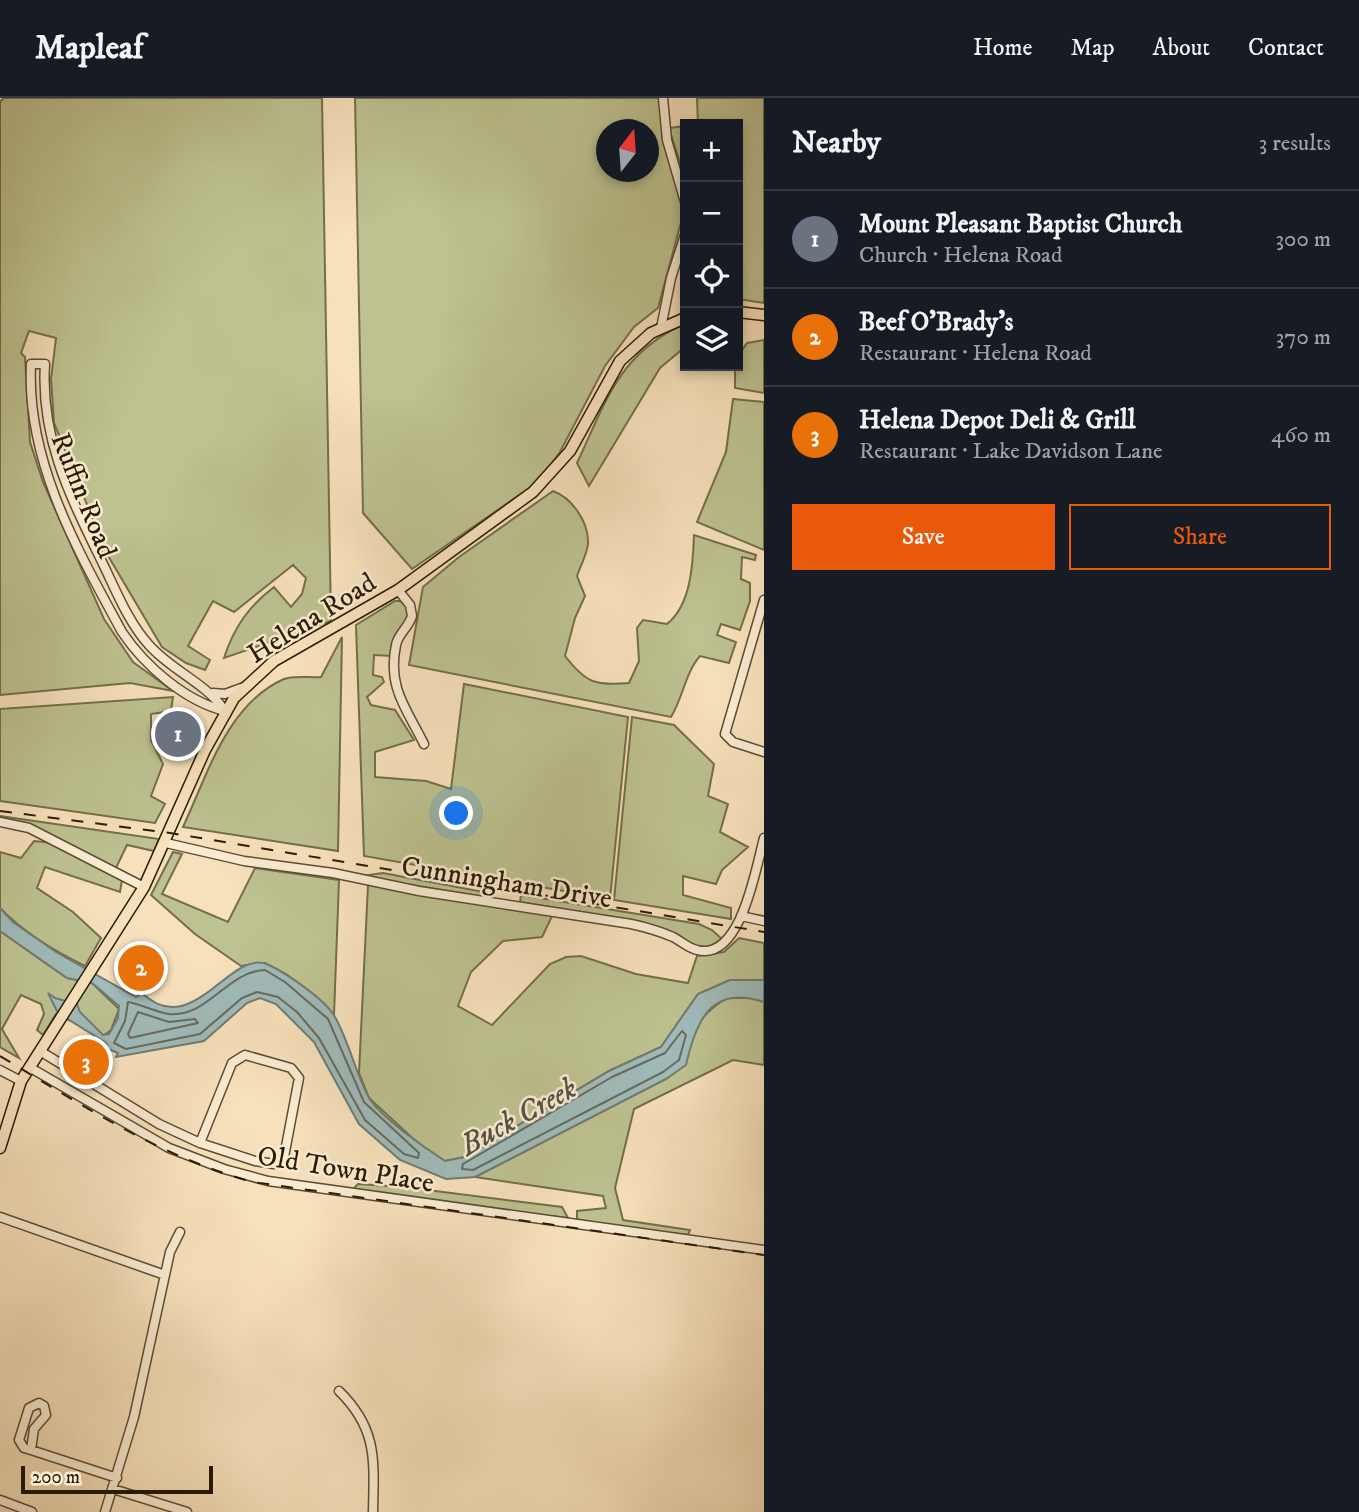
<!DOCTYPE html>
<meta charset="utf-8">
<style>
body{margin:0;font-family:"IM FELL DW Pica",serif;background:#20242c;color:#f1f3f6}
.controls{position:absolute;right:21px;top:21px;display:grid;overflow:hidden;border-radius:0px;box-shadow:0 4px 10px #0003}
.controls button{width:63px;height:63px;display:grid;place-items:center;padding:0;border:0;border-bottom:2px solid #363941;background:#171b24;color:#f1f3f6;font:35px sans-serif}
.compass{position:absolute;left:596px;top:21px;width:63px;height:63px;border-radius:50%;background:#171b24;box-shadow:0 4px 10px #0003;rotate:17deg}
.scale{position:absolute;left:21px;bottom:18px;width:192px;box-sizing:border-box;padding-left:7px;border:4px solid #2b1b04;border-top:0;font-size:19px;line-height:24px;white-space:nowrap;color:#2b1b04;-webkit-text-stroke:5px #faecd3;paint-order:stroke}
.you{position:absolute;left:457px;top:716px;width:24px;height:24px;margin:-18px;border:5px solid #fff;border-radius:50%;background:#1a73e8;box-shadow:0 0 0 10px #1a73e833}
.badge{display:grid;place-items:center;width:46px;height:46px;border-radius:50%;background:#ea580c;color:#fff;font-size:23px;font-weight:700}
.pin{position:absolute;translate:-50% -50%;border:4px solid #fff;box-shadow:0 2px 7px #0006}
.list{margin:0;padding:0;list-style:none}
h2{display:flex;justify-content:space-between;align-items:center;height:91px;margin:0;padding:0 28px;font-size:30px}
h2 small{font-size:23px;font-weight:400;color:#9ea1a6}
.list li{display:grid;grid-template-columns:46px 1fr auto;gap:21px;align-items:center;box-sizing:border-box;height:98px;padding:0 28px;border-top:2px solid #363941}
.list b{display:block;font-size:26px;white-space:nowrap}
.list p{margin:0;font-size:23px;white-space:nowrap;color:#9ea1a6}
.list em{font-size:23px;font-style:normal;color:#9ea1a6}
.actions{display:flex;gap:14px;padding:21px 28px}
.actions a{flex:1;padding:16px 0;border:2px solid #ea580c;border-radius:0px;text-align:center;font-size:24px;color:#ea580c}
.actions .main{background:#ea580c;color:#fff}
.icon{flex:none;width:38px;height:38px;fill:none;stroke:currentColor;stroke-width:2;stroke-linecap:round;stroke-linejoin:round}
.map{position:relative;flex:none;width:764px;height:1414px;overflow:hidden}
header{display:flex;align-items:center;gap:42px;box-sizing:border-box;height:98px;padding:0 35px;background:#171b24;border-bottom:2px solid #363941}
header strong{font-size:33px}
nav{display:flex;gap:38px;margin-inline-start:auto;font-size:24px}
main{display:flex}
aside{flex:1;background:#171b24}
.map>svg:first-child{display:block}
.green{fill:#bdc290;stroke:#746e4a;stroke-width:2;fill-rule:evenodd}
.water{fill:#a0bbba;stroke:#717b71;stroke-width:2}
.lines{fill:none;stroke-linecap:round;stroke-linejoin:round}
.shore{stroke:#666b5f;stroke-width:2}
.minor-casing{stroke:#5e4c32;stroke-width:11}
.major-casing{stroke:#2b1b04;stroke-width:13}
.minor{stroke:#faecd3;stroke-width:8}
.major{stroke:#f7e1bc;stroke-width:10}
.rail{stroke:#2b1b04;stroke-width:2;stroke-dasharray:12 12;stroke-linecap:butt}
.labels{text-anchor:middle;stroke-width:5;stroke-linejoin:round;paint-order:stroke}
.street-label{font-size:28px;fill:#2b1b04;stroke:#faecd3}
.water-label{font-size:30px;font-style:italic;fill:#545344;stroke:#faecd3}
</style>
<header>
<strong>Mapleaf</strong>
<nav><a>Home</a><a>Map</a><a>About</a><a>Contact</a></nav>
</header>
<main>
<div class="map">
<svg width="764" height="1414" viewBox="0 0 764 1414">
<rect width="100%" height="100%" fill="#f7e1bc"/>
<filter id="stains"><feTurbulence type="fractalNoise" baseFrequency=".00286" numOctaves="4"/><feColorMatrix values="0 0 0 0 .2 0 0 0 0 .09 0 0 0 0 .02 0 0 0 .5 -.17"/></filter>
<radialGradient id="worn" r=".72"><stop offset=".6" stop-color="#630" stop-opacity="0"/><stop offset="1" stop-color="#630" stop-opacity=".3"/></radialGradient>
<path class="green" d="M4 0H322L331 523 224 560C234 529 249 508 274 489L291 509 302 496 306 480 293 467 234 514 213 503 188 548 210 562 205 572 186 565 162 549 107 456 54 325 51 281 56 240 29 233 21 255 25 259 30 344 43 384 104 521 133 564 173 593 130 585 0 597V4Z
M355 0H660L663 41 679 92 683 117 658 210 634 229 605 268 560 354 537 385 412 471 363 415ZM606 32H648V74H606Z
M697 0H764V205L738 201V26H698Z
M685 28V81L669 30Z
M678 229H685V249L660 270 589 388 577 365C604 308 618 258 678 229Z
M764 242V295L735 290V271L740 255 747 245Z
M733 301 764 304V452L697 424 726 354Z
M553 393C572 400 589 424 588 446 587 456 580 469 577 478L585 498 575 520 565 558C586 585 595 588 629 585L639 563 637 530 643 522 667 526C691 507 693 466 694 437L756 457 755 462 742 459 741 481 750 485V503L740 532 721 526 717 537 736 544 729 565 700 558C685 575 683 600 671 619L409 567 423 489 459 459Z
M395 503H401L410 512 392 558 374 557 373 577 382 579 384 584 367 599 371 607 395 612 414 642 375 654V679L426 683 451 691 464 586 628 619 610 801 364 758 356 527Z
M342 539 338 753 183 729C207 678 227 606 284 581 294 577 310 580 321 579Z
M173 599 171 613 151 616V642L163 666 151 698 165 706 155 725 0 703V611Z
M632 619 674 627 714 666 708 698 728 706 720 734 748 749 722 772 716 786 683 778V797L731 810V821L614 802Z
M0 718 159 741 154 753 127 747 116 770 56 740 0 723Z
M34 743 53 745 122 782 120 794 45 769 37 790 73 814 101 840 85 868C54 853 24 835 0 810V754L21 760Z
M173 754 182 756 162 796 228 824 255 770 339 782 334 917 289 878 265 865 241 868 195 836 151 797Z
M383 775 489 795 490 800 369 780 368 777Z
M368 787 553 816 542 839 503 843 471 874 458 908 492 927 550 866 566 859 581 858 636 876 688 885 697 858 724 854 739 840 764 845V882H730L698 896 661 949 609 973 465 1059 445 1063 421 1048 369 1000 359 975Z
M521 797 699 826 712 832 722 841 709 849H697L642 824 520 804Z
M0 833 67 880 92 885 119 911 111 932 103 938 56 916 43 937 37 932 44 916 41 906 21 897 2 931 19 960 0 949Z
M727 900H752L764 904V967L733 962 634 1011 615 1090 623 1122 690 1132 688 1137 577 1124V1113L606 1110 603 1098 475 1079 666 981 685 967C694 932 696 919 727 900Z
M358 1086 404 1089 562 1109 568 1120 351 1093Z"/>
<path class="water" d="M0 810 13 824 56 854 136 899 142 895C193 944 231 848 269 867 286 875 326 902 335 919 349 944 355 973 368 998 379 1018 425 1050 445 1063L465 1059 609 973 661 949 698 896 730 882H764V904C711 886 696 923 686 967L666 981 475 1079 446 1081 400 1062 359 1026 314 944 276 906 260 900 247 905 204 943 116 959 118 955 108 951 106 945 58 915 48 895 55 900 77 906 80 914 103 937 109 936 118 920 119 908 92 885 67 880 0 833Z"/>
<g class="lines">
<path class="shore" d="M265 872 285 884 328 921 364 1004 419 1055 418 1060 404 1056 365 1022 319 940 297 914 278 899 257 894 242 900 200 936 126 951 114 945 125 923 128 904C141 906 155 914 169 916 208 920 227 873 265 872Z
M138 914 169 924 195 921 198 925 130 940 128 936Z
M682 933 686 937 679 962 663 974 473 1072 462 1071 463 1066 612 979 665 955Z"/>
<defs>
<path id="minor" d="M663 0 667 42 685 104
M661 230 671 180 685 137
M31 266H45C40 342 72 402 104 468 117 495 129 525 149 547 172 573 205 584 225 613 185 603 145 568 122 534 77 451 26 363 31 266Z
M398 492 410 507 412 518C409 529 398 536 396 547 387 590 407 611 424 646
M764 502 725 636 733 644 764 654
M213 595 225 596 244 589
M0 724 29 730 144 789
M166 745 244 763 333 775 419 793 631 826C645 829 659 833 673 839 681 843 688 850 697 852 741 864 756 769 764 740
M741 818 764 823
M40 953 159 1026 200 1045
M245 957 291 970 299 980 284 1059 274 1066 255 1063 200 1045 232 965Z
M29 969 169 1050 224 1071 268 1083 764 1152
M0 972 21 983
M0 1119 165 1177
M339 1293C378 1331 374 1363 373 1414
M39 1305 44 1308 46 1317 34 1331 31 1352 24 1350 19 1342 29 1310Z
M31 1352 117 1380
M113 1391 187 1414
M0 1402 32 1414
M105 1414 134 1319 170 1154 180 1134"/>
<path id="major" d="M738 214 764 217
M0 1050 21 983 144 789 205 652 234 600 274 563 398 492 533 394 570 353 620 263 651 235 685 220"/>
</defs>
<use href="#minor" class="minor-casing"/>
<use href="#major" class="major-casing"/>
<use href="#minor" class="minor"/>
<use href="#major" class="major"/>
<path class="rail" d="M0 713 170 735 764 834
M0 958C82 1007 160 1059 253 1084L764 1157"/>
</g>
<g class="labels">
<g class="street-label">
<text transform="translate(85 397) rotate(68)" y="10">Ruffin Road</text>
<text transform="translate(311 519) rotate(-32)" y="10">Helena Road</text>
<text transform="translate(507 783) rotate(9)" y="10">Cunningham Drive</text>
<text transform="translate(346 1070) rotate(9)" y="10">Old Town Place</text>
</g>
<g class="water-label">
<text transform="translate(518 1018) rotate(-29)" y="10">Buck Creek</text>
</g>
</g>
<rect width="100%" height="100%" filter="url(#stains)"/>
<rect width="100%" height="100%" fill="url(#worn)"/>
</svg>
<div class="controls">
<button>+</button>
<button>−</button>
<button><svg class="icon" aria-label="locate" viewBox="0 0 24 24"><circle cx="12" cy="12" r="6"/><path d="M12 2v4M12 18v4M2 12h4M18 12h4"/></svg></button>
<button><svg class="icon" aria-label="layers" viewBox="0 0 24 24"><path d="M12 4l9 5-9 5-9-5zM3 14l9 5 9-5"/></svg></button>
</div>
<svg class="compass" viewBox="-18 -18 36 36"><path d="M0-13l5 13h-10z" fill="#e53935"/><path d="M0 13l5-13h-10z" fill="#9ea1a6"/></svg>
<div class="scale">200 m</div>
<div class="you"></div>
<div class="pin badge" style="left:178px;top:636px;background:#6b7280">1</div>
<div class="pin badge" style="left:141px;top:870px;background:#e8710a">2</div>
<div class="pin badge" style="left:86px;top:964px;background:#e8710a">3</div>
</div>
<aside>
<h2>Nearby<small>3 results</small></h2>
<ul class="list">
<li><span class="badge" style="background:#6b7280">1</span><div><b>Mount Pleasant Baptist Church</b><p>Church · Helena Road</p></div><em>300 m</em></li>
<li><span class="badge" style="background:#e8710a">2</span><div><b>Beef O'Brady's</b><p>Restaurant · Helena Road</p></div><em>370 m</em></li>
<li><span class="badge" style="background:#e8710a">3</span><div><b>Helena Depot Deli &amp; Grill</b><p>Restaurant · Lake Davidson Lane</p></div><em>460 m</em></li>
</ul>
<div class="actions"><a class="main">Save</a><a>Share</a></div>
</aside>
</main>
